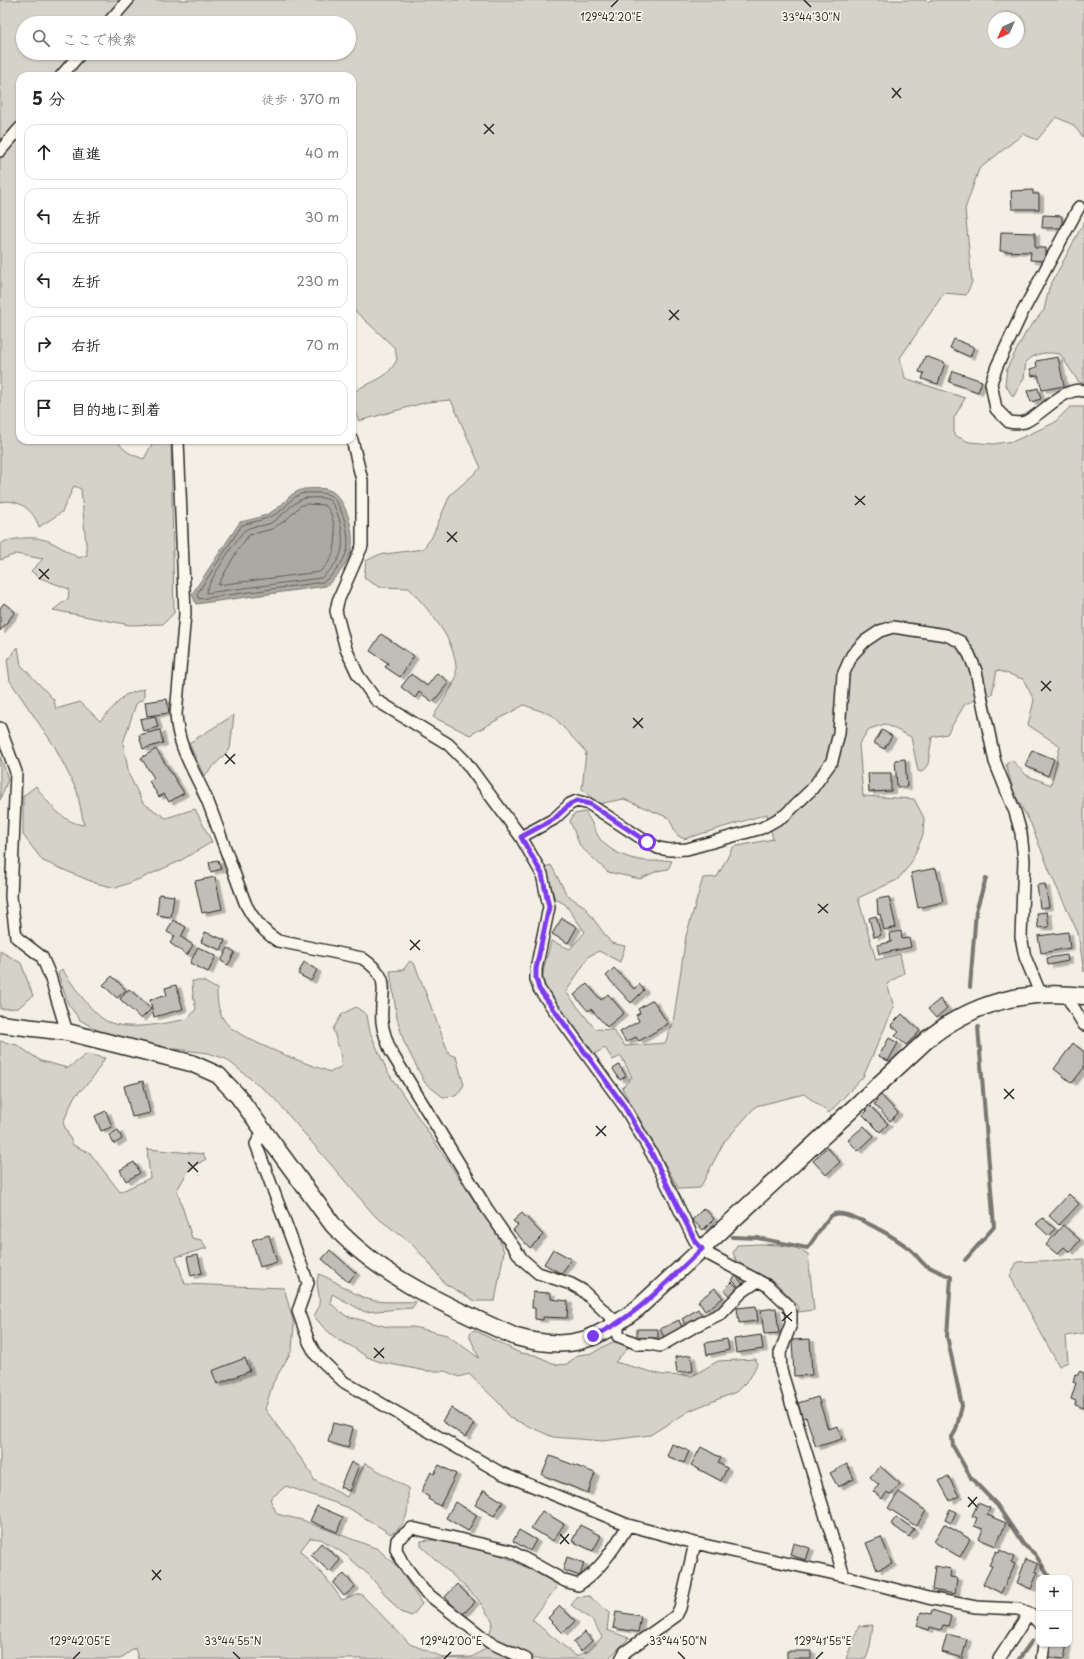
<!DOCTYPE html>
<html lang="ja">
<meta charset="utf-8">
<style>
body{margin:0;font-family:"Playpen Sans","Klee One",sans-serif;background:#f2f2f2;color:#222}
.controls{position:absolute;right:12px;bottom:12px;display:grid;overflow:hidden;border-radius:8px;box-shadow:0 1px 3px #0004}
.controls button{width:36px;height:36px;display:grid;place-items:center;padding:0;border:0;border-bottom:1px solid #e0e0e0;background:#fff;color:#222;font:20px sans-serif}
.compass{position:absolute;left:988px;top:12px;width:36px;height:36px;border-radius:50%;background:#fff;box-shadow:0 1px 3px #0004;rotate:225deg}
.stop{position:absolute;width:12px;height:12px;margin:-9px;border:3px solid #7c3aed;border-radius:50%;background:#fff}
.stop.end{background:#7c3aed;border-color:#fff;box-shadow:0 1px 4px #0008}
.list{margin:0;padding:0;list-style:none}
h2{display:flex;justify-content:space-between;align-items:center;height:52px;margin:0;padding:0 16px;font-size:17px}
h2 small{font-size:13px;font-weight:400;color:#767676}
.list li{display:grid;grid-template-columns:26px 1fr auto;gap:12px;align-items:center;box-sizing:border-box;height:56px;margin:0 8px 8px;padding:0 8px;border:1px solid #e0e0e0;border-radius:12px}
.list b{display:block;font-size:15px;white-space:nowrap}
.list em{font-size:13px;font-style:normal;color:#767676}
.icon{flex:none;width:22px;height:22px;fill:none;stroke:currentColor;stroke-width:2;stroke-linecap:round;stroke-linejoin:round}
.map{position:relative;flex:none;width:1084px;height:1659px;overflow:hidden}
.search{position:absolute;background:#fff;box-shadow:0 1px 3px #0004;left:16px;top:16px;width:340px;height:44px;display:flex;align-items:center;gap:10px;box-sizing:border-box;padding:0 14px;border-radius:22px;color:#767676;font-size:15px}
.panel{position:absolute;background:#fff;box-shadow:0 1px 3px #0004;left:16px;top:72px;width:340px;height:372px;border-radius:12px}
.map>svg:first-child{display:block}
.green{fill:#d5d2c9;stroke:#807e7a;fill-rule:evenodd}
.water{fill:#aca9a2;stroke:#787772}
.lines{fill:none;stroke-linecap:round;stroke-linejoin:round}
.shore{stroke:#5f5d5b;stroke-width:1}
.stream{stroke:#787772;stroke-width:4}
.building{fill:#c0beb6;stroke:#2b2b2b;filter:url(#shadow)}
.street-casing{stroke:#2b2b2b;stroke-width:14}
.secondary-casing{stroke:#2b2b2b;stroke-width:19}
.street{stroke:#fbf7ec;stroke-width:11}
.secondary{stroke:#fbf7ec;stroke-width:16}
.route{stroke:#7c3aed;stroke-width:5}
.ticks{fill:none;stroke:#2b2b2b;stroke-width:1.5}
.ticks-label{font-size:10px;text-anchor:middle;fill:#2b2b2b;stroke:#fbf7ec;stroke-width:3;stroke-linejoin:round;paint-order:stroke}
</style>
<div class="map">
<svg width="1084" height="1659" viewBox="0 0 1084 1659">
<defs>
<filter id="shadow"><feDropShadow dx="4.5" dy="2.5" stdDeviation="0" flood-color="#0004"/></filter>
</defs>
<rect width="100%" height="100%" fill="#f3efe4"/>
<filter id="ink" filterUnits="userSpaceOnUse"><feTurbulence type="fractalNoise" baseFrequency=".025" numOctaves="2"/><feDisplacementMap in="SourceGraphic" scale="8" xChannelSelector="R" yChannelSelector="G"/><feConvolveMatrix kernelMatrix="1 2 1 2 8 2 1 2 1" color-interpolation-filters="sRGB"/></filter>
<g filter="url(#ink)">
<path class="green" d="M0 0H925L928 2 930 0H1084V138L1073 125 1056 117 1037 140 1023 134 979 169 965 209 972 282 966 295 944 293 900 358 905 378 965 398 954 418V435L969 442 993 444 1014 441 1054 423 1070 407H1084V972L1078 933 1052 877 1031 824 1014 793 1006 764 1012 760 1026 775 1051 785 1060 746 1028 725 1034 700 1023 679 997 670 992 694 965 704 947 734 932 737 928 764 922 772 918 771 911 737 885 724 869 729 859 744 863 796 914 799 924 818 923 835 910 865 897 880 858 898 876 960 900 954 904 973 887 984 894 1007 863 1077 829 1113 804 1094 756 1106 724 1142 700 1188 679 1189 622 1088 632 1077 621 1056 613 1060 605 1048 594 1054C580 1035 542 998 543 974 544 963 549 951 551 941L570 949 585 932 565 904 555 899 545 867 551 865 567 895 584 906 611 943 625 946 620 962 599 951 589 956 566 992 595 1029 613 1030 625 1046 665 1043 673 1023 686 936 703 878 717 877 733 847 773 839 767 814 684 839 677 835 669 818 624 799 598 804 582 789 586 752 552 715 524 705 470 735 433 717C437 710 455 684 456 677 459 642 430 612 409 588L379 587 364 578 366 561 378 555 423 549 432 537 450 495 481 468 451 400 427 402 359 421C341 384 361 392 385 375 390 371 394 365 397 360L395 348 352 308V76H20V440H118C121 451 135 456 144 459L154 440H171L174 613 163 624 130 625 53 610 68 599 69 589 40 578 31 571 43 559 16 554 0 560V545C5 540 10 540 17 539 46 534 55 545 79 558L87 555 81 489 74 486 62 512 39 527C34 510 18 498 0 502ZM994 18H1018V42H994ZM23 23H349V53H23Z
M1084 222V384L1078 381 1060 354C1046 352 1037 352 1026 362L1024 378 1013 397 1005 384 1007 368 1026 332 1044 310 1049 288Z
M18 647 21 665 54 700 56 709 80 702 100 721 125 695 144 689V698L136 704 123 743 129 775 143 803 166 818 195 809 212 842 178 862 142 878 116 888 95 883 43 861 23 835V796L36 786C47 802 63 823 84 825L77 791 55 747 10 681 7 660Z
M234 715 230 749 204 776 189 743Z
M0 756 8 779 0 800Z
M585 812C592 821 595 832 600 839 611 853 633 861 650 861 658 862 663 859 672 861L668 869 657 871 640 879 608 872 580 846 570 821 574 814Z
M0 951 21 963 33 996 18 1008 0 1009Z
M410 961 415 965 449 1054 456 1057 464 1085 456 1096 443 1097 425 1083 404 1042 397 1018 390 971 403 970Z
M62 969C73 985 88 1008 103 1019 124 1033 165 1023 188 1019L196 1009 193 995 192 981H203L217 989C217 1002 218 1015 228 1025 244 1041 309 1065 331 1072L342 1066 340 1052 333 1029 342 1014 356 1007 367 1015 370 1032 387 1071 498 1236 504 1252 495 1301H475L444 1283 430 1264 411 1243 375 1216 273 1097 226 1059 208 1053 144 1045 120 1039 97 1030 80 1020 68 1004 58 974Z
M0 1041 17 1045 41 1061 68 1068 87 1054 105 1058 91 1080 74 1097 63 1123 73 1145 90 1153 120 1192 150 1178 147 1149 203 1154 206 1159 190 1168 177 1190 192 1238 201 1240 207 1248 176 1257 185 1284 284 1288 294 1324 292 1350 273 1383 265 1409 310 1471 314 1480 347 1497 365 1463 408 1488C408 1509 410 1522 391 1534L347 1507 286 1486 270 1499 277 1514 302 1520 378 1549 398 1567 422 1604 412 1616 400 1612 369 1575 346 1555 321 1539 310 1538 300 1551 326 1578 342 1600 361 1594 410 1644 445 1658 472 1657 485 1649 493 1622 477 1598 421 1546V1541C469 1534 517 1562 558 1585L532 1620 576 1656 589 1651 602 1637 593 1621 571 1605 578 1597 589 1596 609 1613 607 1630 629 1638 608 1659H138L135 1648 120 1659H0Z
M761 1244C776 1245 796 1245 808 1254L814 1310 798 1312 799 1308 797 1304 776 1283 737 1262 733 1253 737 1245Z
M1084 1259V1333L1066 1336 1068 1362 1059 1366 1010 1276 1017 1262Z
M319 1274C338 1281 356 1298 376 1301 389 1303 403 1301 416 1302L412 1308 365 1312 332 1294 330 1303 346 1316 388 1327H413L447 1335 479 1358 470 1337V1333L474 1330 520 1353 535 1355 557 1365 567 1364 578 1355 593 1353 610 1343 619 1341 628 1348 615 1362 663 1375 692 1376 718 1361 756 1359 757 1364 750 1378 736 1392 691 1410 650 1435 603 1441 553 1437 510 1418 500 1404 469 1374 459 1377 445 1371H426L380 1362 367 1357 351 1346 338 1340 323 1327 314 1316C316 1312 319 1308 319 1304 321 1294 314 1285 319 1274Z
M873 1625 870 1647 866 1659H846L859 1626Z"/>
<path class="water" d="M304 489C311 489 322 487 329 490 346 496 356 535 351 551 347 565 337 577 326 586L196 604 192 594 240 522C253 519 265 517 276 509 288 501 287 494 304 489Z"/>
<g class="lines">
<path class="shore" d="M304 493C311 493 322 492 329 495 342 502 351 536 347 551 343 563 334 575 323 582L199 599 197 594 242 525C255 521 267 520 279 512 289 505 290 497 304 493Z
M305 498C311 498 321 497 327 499 339 505 344 536 342 548 341 559 330 571 321 578L206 593C206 586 238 536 244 531 250 525 263 527 271 523 283 516 292 502 305 498Z
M306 504 324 505C330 509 331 514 333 521 338 540 336 559 319 572L218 585 237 551 249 535 272 529 286 520 300 506Z"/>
<path class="stream" d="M970 987 976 911 986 878
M732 1237 758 1238 807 1248C815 1240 825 1218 834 1214 849 1209 899 1240 911 1250 916 1254 919 1260 924 1264 932 1269 942 1273 951 1277L947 1336 962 1406 956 1430 952 1437 953 1446 971 1478 997 1505 1024 1545 1035 1554 1050 1578
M965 1260 994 1227 978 1027
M1019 1659 1032 1641"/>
</g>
<path class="building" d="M1033 190V194H1039V209H1012L1011 191Z
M1043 215 1062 216V228H1042Z
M1001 232 1035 233V248H1046V261L1030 260 1031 252 1000 251Z
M954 339 974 347 970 357 950 348Z
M925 356 945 363 938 384 922 379 924 373 919 372Z
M1058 357 1064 386 1042 390 1038 375 1032 376 1030 369 1037 367 1036 361Z
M953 371 982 381 978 392 949 382Z
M1038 388 1041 399 1031 402 1027 391Z
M4 603 15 612 0 631V608Z
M381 634 414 656 400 677 385 667 388 663 370 651Z
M437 673 449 682 433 702 419 692 415 698 401 687 411 674 427 686Z
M167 699 169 713 147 716 145 702Z
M155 716 158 727 143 731 140 719Z
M160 730 163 743 143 749 139 735Z
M882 730 892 736 884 749 874 743Z
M156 749 184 793 169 802 164 794 159 797 149 781 154 778 141 758Z
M1032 750 1054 759 1048 776 1025 766Z
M905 759 907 787H897L895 760Z
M868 773H891V791L869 792Z
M218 860 221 869 211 872 209 862Z
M936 868 943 902 918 908 911 873Z
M215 877 222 909 202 913 195 881Z
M1045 884 1049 907 1040 908 1037 885Z
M159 894 174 896 171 917 157 915Z
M889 897 896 927 884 930 880 914 878 915 877 899Z
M1047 912 1049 927 1038 928 1037 913Z
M876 916 881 935 874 937 869 918Z
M562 918 577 927 568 943 552 934Z
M173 920 186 927 181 937 193 945 187 955 170 943 175 936 167 932Z
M901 931 902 939 909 938 911 947 879 954 877 945 891 942 890 933Z
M205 932 225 940 221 950 201 942Z
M1068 932 1070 948 1041 953 1038 936Z
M198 947 216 956 208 972 190 963Z
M228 948 235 952 228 965 221 961Z
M1067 955 1068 961 1048 965 1047 958Z
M304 962 317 970 311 981 298 974Z
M614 968 634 989 639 984 644 990 631 1003 606 976Z
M112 976 126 990 117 998 103 985Z
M587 984 601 1000 608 994 624 1013 607 1027 591 1009 588 1011 574 995Z
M176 985 183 1009 154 1017 150 1000 167 995 165 988Z
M129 989 151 1009 141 1019 120 999Z
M940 999 947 1008 936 1018 928 1009Z
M653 1000 668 1024 639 1041 636 1037 626 1042 620 1032 639 1021 636 1015 640 1013 638 1009Z
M902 1014 920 1031 906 1045 895 1036 899 1032 891 1025Z
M889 1038 898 1043 888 1061 879 1056Z
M1073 1043 1084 1052V1068L1072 1083 1054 1069Z
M619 1065 626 1076 620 1080 613 1069Z
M143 1081 150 1113 132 1117 124 1086Z
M880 1094 898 1113 890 1121 874 1104 877 1101 875 1098Z
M869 1105 888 1124 880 1132 863 1115 867 1111 865 1109Z
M106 1111 112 1127 101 1131 95 1116Z
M864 1126 874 1136 858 1151 848 1140Z
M118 1130 122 1139 114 1144 109 1135Z
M827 1147 840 1162 826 1175 813 1161Z
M134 1162 140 1173 126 1181 120 1170Z
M1069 1194 1079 1204 1059 1225 1049 1216Z
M704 1208 714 1219 703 1230 692 1220Z
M522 1213 543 1235 530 1248 513 1230 518 1225 513 1221Z
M1043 1218 1055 1229 1049 1236 1036 1224Z
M1063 1225 1080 1240 1070 1252 1064 1247 1057 1254 1046 1245Z
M269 1235 277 1262 260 1267 252 1240Z
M553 1249 571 1259 562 1274 544 1264Z
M330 1250 356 1273 348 1282 322 1259Z
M198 1255 202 1273 191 1276 187 1257Z
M736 1276 743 1284 739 1287 732 1280Z
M732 1282 738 1288 729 1296 724 1290Z
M715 1288 723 1298 705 1311 698 1301Z
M533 1292 551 1293V1299L568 1301 567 1318 543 1317V1320L535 1319V1308H532Z
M756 1306 758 1321 739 1323 737 1308Z
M776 1308 779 1333 764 1334 761 1310Z
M698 1309 703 1317 687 1327 682 1319Z
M679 1320 682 1328 664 1337 660 1329Z
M637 1329H658V1338H637Z
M761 1335 763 1349 736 1353 734 1339Z
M727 1339 729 1350 707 1355 705 1343Z
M810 1339 812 1375 794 1376 792 1340Z
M691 1355 693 1371 677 1373 675 1357Z
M245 1358 250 1371 217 1384 212 1371Z
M1079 1371 1084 1373V1408L1075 1405 1076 1401 1071 1399 1076 1383 1073 1382 1075 1374 1078 1375Z
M818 1397 828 1429 838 1426 842 1439 816 1447 806 1417 802 1418 798 1403Z
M451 1408 474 1424 465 1437 442 1421Z
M333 1423 353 1428 348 1448 328 1442Z
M672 1444 689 1451 684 1463 667 1456Z
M701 1447 721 1458 718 1463 727 1468 721 1481 691 1465Z
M550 1456 595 1473 588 1493 542 1475Z
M351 1462 359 1465 349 1491 340 1487Z
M847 1464 854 1479 838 1487 830 1473Z
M439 1465 456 1474 440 1506 428 1499 429 1497 421 1492 431 1472 434 1474Z
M880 1466 900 1484 891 1495 887 1492 882 1499 873 1491 879 1485 870 1477Z
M948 1476 959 1496 950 1501 939 1481Z
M484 1490 503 1502 494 1516 475 1505Z
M899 1492 926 1511 916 1526 888 1508Z
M455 1502 477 1515 468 1531 446 1518Z
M978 1503 990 1508 987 1515 1006 1523 996 1546 979 1539 983 1529 974 1526 977 1518 972 1516Z
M317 1506 343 1517 337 1532 310 1521Z
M950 1509 956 1512 951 1523 945 1520Z
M542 1511 564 1524 553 1541 531 1528Z
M896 1517 914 1529 909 1537 891 1524Z
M944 1524 970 1539 960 1557 934 1542Z
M580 1525 601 1536 593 1551 572 1541Z
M519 1530 536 1540 530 1551 513 1541Z
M881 1537 892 1564 877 1570 866 1543Z
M321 1543 340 1560 330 1572 311 1555Z
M793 1543 810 1548 806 1560 790 1555Z
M1000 1550 1014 1557 1011 1562 1015 1564 1001 1593 983 1584 992 1566 989 1565 996 1551 999 1553Z
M567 1557 584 1563 580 1576 563 1570Z
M1026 1559 1038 1564 1035 1571 1038 1572 1031 1589 1017 1583Z
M935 1566 951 1569 950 1577 957 1578 955 1594 932 1590Z
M344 1574 355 1587 344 1596 333 1583Z
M457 1584 475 1602 462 1615 445 1597Z
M560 1606 575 1621 563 1633 548 1618Z
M932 1610 951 1616 948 1626 943 1625 941 1630 930 1627 929 1630 917 1626 921 1612 931 1614Z
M616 1612 641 1616 638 1632 613 1628Z
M585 1632 592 1641 581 1651 573 1642Z
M947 1634 967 1639 962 1658 942 1652Z
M1050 1644H1067L1064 1659 1048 1657Z
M787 1651H811V1659H787Z"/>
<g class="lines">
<defs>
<path id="street" d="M108 23 128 0
M61 76 81 53
M0 151 20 128
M1079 207 1022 313 997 366 991 383 996 409 1009 422C1015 423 1021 423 1025 422 1042 415 1065 385 1084 391
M178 440 185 614 176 714C178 750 195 771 208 802 221 836 233 871 246 905 254 920 263 932 278 941L362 958C395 980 379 991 382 1022 383 1032 387 1042 391 1052L487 1209 522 1259 538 1273 571 1284 582 1290 618 1324V1336L638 1344H650L660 1346 701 1323 722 1313 742 1292 758 1281
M352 440 362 480V546L338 601 336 611 346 649 358 675 376 700 448 744 465 761 521 837 542 874 549 907 536 969V979L539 989 624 1106 652 1154 695 1241 710 1255 768 1286 788 1305 791 1313V1324L780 1353 781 1370 844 1576
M0 728 16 772 11 897 16 937 42 957 50 976 67 1032
M521 837 554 819 570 804 577 801 589 804 647 842 658 848 670 850 687 849 762 828 785 815 812 789 832 761 839 733 843 675 852 655 865 641 880 631 893 627 946 635 961 642 969 654 976 671 995 762 1015 812 1021 833 1024 860 1021 937 1025 957 1041 995
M1066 995 1084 1025
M263 1132 256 1144 308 1283 298 1311 309 1342 316 1355 344 1382 501 1473 628 1525 695 1543 844 1576 928 1598 976 1607 1018 1609 1029 1613 1039 1623
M526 1659 489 1642 424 1591 402 1562 396 1549 397 1540 412 1528 511 1551 565 1581 578 1585C599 1572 616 1546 628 1525
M621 1659 625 1652 676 1616 680 1608 695 1543
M999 1659 1029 1613
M1042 1659 1044 1644"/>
<path id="secondary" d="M0 1024 67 1032 191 1063 218 1075 238 1096 333 1225C382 1279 452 1308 516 1337 570 1352 595 1341 638 1308L930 1037C975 1002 1027 989 1084 996"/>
</defs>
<use href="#street" class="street-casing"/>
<use href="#secondary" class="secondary-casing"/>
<use href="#street" class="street"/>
<use href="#secondary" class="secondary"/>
</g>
</g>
<g class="lines" filter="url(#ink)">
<path class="route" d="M593 1336C636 1318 668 1280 702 1249L695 1241 652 1154 624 1106 539 989 536 978V969L549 907 542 874 521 837 554 819 570 804 577 801 590 804 647 842"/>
</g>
<path class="ticks" d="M804 0 811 7M611 7 618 0M892 88 901 98M892 98 901 88M484 124 494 134M484 134 494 124M669 310 679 320M669 320 679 310M855 496 865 505M855 505 865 496M447 532 457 542M447 542 457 532M39 569 49 579M39 579 49 569M1041 681 1051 691M1041 691 1051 681M633 718 643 728M633 728 643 718M225 754 235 764M225 764 235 754M818 904 828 913M818 913 828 904M410 940 420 950M410 950 420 940M1004 1089 1014 1099M1004 1099 1014 1089M596 1126 606 1136M596 1136 606 1126M188 1162 198 1172M188 1172 198 1162M782 1312 792 1321M782 1321 792 1312M374 1348 384 1358M374 1358 384 1348M968 1497 977 1507M968 1507 977 1497M560 1534 569 1544M560 1544 569 1534M152 1570 161 1580M152 1580 161 1570M233 1652 240 1659M678 1652 685 1659M73 1659 80 1652M444 1659 451 1652M816 1659 823 1652"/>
<g class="ticks-label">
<text x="611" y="21">129°42'20"E</text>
<text x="811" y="21">33°44'30"N</text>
<text x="80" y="1645">129°42'05"E</text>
<text x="233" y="1645">33°44'55"N</text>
<text x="451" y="1645">129°42'00"E</text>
<text x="678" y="1645">33°44'50"N</text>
<text x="823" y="1645">129°41'55"E</text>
</g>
</svg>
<div class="controls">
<button>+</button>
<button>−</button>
</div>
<svg class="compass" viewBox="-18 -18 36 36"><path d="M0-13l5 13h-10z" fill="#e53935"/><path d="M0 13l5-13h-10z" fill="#767676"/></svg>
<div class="stop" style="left:647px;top:842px"></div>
<div class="stop end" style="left:593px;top:1336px"></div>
<div class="search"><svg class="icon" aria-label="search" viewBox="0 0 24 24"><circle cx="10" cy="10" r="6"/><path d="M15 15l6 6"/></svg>ここで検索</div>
<section class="panel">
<h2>5 分<small>徒歩 · 370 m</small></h2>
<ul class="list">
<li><svg class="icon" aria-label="ahead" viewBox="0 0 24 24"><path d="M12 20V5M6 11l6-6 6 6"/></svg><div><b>直進</b></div><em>40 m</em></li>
<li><svg class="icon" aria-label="left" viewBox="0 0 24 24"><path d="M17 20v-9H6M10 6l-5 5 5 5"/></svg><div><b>左折</b></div><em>30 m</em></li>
<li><svg class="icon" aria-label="left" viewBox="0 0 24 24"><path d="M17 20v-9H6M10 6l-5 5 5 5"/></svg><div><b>左折</b></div><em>230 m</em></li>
<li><svg class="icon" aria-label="right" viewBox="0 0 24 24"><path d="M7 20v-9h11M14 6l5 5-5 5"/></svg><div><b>右折</b></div><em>70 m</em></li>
<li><svg class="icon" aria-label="arrive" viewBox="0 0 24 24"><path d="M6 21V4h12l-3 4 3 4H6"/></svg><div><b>目的地に到着</b></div></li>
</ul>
</section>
</div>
